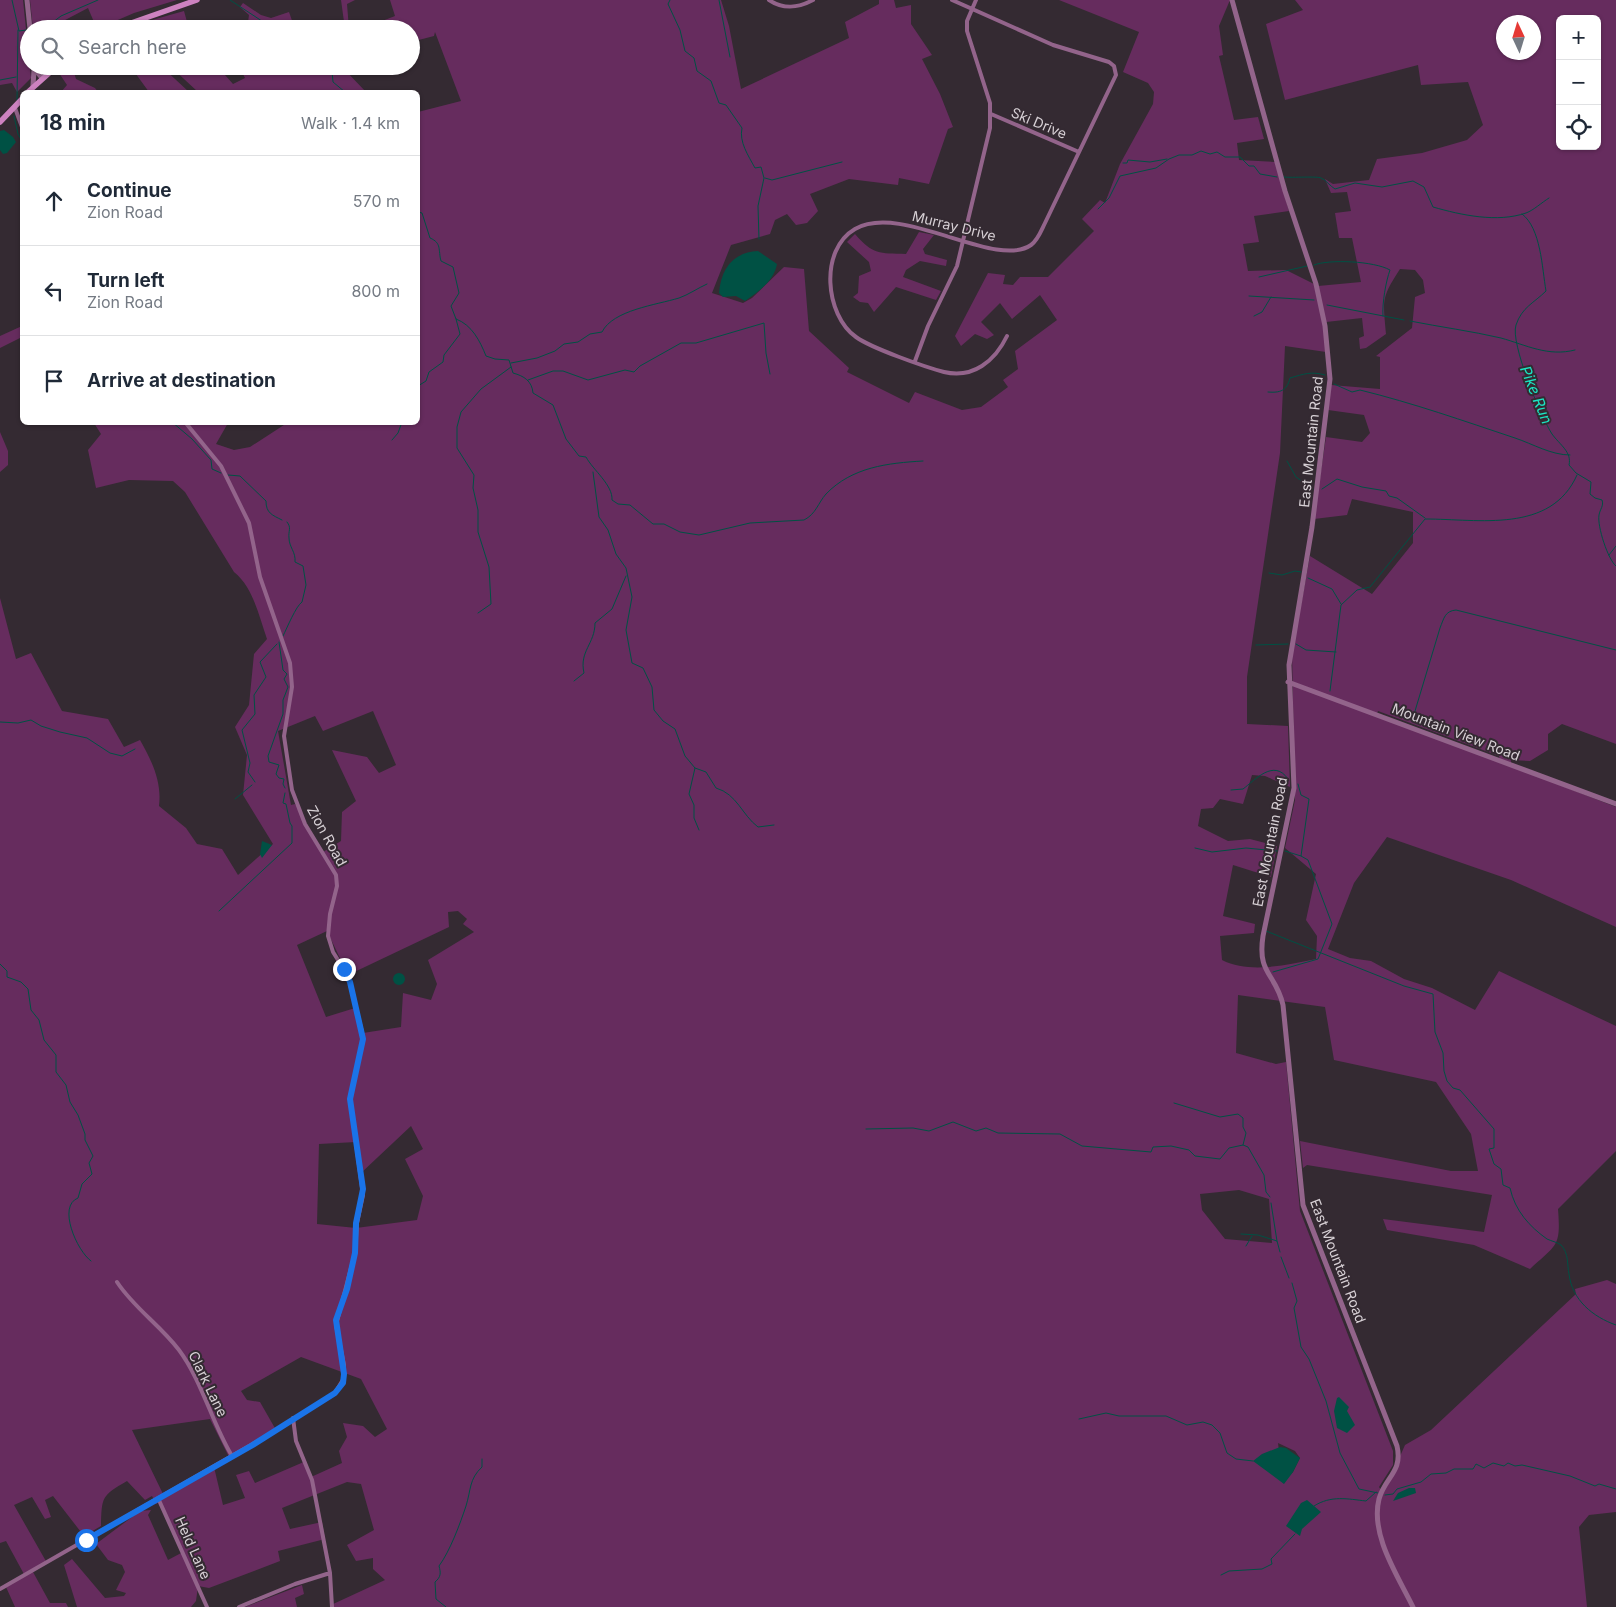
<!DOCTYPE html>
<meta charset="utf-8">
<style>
body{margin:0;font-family:Inter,sans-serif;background:#f2f2f3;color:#1f2937}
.controls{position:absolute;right:15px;top:15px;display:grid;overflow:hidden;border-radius:8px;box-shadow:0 1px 4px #0004}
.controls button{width:45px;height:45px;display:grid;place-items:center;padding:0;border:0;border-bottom:1px solid #e0e1e3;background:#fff;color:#1f2937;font:25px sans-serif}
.compass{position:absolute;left:1496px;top:15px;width:45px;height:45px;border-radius:50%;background:#fff;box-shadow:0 1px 4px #0004;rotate:356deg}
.stop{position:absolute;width:15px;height:15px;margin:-11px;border:4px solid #1a73e8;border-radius:50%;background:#fff}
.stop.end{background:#1a73e8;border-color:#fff;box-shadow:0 1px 5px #0008}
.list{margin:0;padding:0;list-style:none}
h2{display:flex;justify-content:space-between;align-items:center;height:65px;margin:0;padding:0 20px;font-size:21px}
h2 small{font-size:16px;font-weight:400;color:#747a83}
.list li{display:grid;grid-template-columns:32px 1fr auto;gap:15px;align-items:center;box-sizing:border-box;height:90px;padding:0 20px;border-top:1px solid #e0e1e3}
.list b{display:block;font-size:19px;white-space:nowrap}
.list p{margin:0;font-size:16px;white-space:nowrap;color:#747a83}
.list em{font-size:16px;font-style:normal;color:#747a83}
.icon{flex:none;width:28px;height:28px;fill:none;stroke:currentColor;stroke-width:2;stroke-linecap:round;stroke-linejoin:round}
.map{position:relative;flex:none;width:1616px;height:1607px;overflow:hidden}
.search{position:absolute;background:#fff;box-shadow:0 1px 4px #0004;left:20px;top:20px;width:400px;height:55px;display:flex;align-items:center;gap:12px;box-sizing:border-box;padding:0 18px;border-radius:28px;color:#747a83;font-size:19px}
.panel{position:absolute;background:#fff;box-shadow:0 1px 4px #0004;left:20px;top:90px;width:400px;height:335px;border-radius:8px}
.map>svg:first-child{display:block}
.green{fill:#662c5e;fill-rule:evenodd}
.water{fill:#005144}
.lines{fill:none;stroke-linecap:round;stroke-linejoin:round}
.stream{stroke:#005144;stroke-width:1}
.minor{stroke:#93648b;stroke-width:4}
.tertiary{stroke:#93648b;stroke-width:5}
.secondary{stroke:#cd82c0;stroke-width:5.5}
.route{stroke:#1a73e8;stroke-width:6}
.labels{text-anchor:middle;stroke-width:4;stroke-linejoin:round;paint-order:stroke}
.street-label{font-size:14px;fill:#d7d0d5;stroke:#342a32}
.water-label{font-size:15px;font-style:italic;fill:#1be5c3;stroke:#342a32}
</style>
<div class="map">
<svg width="1616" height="1607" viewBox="0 0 1616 1607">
<rect width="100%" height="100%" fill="#342a32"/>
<path class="green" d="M0 0H23L31 78 17 92 12 83 0 85Z
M30 0H177L134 13 97 29 88 8 48 29H33Z
M341 0H355L347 4 349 29H345Z
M390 0H721L729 26 741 89 849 38 845 22 879 4V0H894L896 8 911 5V24L932 55 922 59 940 94 953 127 948 129 929 184 899 178 898 185 849 179 810 194 818 211 807 223 796 225 787 214 775 220 770 234 731 245 712 293 743 303 752 298 784 267 804 269 809 331 849 368 847 372 909 403 915 392 962 410 981 407 1008 387 1003 380 1018 369 1015 351 1057 320 1040 295 1012 319 1000 303 981 322 994 335 987 339 975 334 961 346 955 336 988 273 1005 275 1003 284 1013 285 1020 277H1048L1094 231 1082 219 1100 200 1105 203 1120 164 1153 104 1154 92 1148 83 1123 72 1139 32 1059 0H1230L1219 26 1223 55 1219 56 1234 120 1258 117 1264 139 1237 143 1239 160 1275 162 1289 211 1254 216 1259 242 1243 244 1248 271 1286 270 1318 286 1361 282 1352 238H1339L1335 213 1351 211 1347 192 1331 193 1325 179 1333 184 1369 180 1377 159 1422 153 1467 140 1483 125 1468 82 1421 85 1418 65 1285 100 1266 24 1303 10 1295 0H1616V744L1562 724 1548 734V750L1530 761 1511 760V766L1616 807V927L1511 880 1387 837 1354 883 1328 949 1350 958 1371 961 1404 979 1432 988 1475 1010 1499 971 1616 1026V1151L1558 1209C1561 1247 1557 1244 1530 1269L1474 1245 1387 1230 1383 1219 1484 1232 1492 1195 1307 1165 1303 1168 1300 1141 1451 1171H1478L1471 1134 1436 1082 1334 1060 1325 1007 1238 995 1236 1053 1276 1064 1286 1062 1300 1211 1393 1451V1465L1379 1487 1381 1490 1390 1479 1405 1445 1431 1430 1576 1294 1575 1289 1607 1280 1616 1284V1512L1589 1515 1579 1527 1587 1607H331V1605L385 1580 373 1569V1558L356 1561 347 1545 374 1530 361 1484 347 1482 282 1508 290 1529 322 1522 325 1539 278 1551 280 1561 209 1588 198 1586 196 1601 191 1607H77L64 1565 72 1559 105 1598 124 1596 126 1593 116 1590 125 1572 122 1565 108 1560 96 1544 140 1511 151 1510 148 1515 168 1560 183 1552 160 1501 156 1504 152 1496 145 1500 127 1481C101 1496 102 1497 101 1526L84 1536 53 1496 45 1500 51 1517 45 1519 32 1497 14 1505 47 1563 33 1572 50 1603H66L68 1607H15L6 1587 25 1576 6 1541 0 1543V598L16 659 31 653 62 711 108 719 124 747 140 740C152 761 162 782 159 806L186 828 197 844 222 849 238 875 273 844 243 795 247 755 235 727 249 705 254 654 267 639C259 616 253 587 234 572L185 492 173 481 129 480 96 488 88 450 101 434 94 423H228L216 444 234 450 250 447 287 423 418 422V112L461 101 435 32 434 36 411 42V29H378L377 23 395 16ZM1560 19H1597V146H1560ZM1504 22H1534V52H1504ZM1400 269 1415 270 1423 280 1425 293 1415 297 1412 328 1376 356 1380 357V389L1331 385 1328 410 1364 415 1370 433 1362 442 1326 437 1314 519 1347 515 1352 499 1413 512V543L1372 594 1310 556 1292 654 1295 800 1285 848 1316 874 1306 920 1317 936 1316 959C1286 965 1250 974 1222 960L1220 936 1254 933 1255 924 1223 916 1233 865 1271 877 1277 846 1250 839 1228 841 1198 826 1201 809 1213 808 1220 799 1243 804 1252 775 1265 776 1290 787 1288 726 1247 724V677L1280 453 1285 346 1326 352V322L1362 318 1364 336 1359 338 1360 349 1366 348 1386 334C1383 300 1381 298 1400 269ZM373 711 396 765 379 773 367 757 332 750 356 801 342 812 341 841 323 852 295 804 291 805 278 731 315 716 323 731ZM1378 711 1499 756 1500 761 1376 716ZM458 911 467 919 463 924 474 932 428 960 437 984 431 1000 403 993 401 1027 363 1033 355 1008 326 1017 297 945 327 931 348 975 449 927 448 912ZM411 1126 423 1149 405 1159 423 1196 417 1220 356 1228 317 1224 319 1144 356 1142 361 1173ZM1239 1190 1269 1199 1272 1243 1225 1239 1202 1210 1200 1194ZM301 1357 361 1379 387 1429 375 1437 363 1426 343 1423 347 1437 339 1451 342 1463 311 1477 306 1461 255 1483 249 1471 236 1475 245 1498 223 1505 214 1467 164 1496 132 1430 210 1419 230 1459 276 1430 260 1402 247 1400 241 1391ZM1278 1443 1295 1451 1300 1458 1293 1472 1283 1483Z
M243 3 261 15 271 18 289 12 295 29H247L249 15 240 7Z
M184 11 189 29H140L138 24Z
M62 66H72L76 79 95 88 98 92H61L67 85 57 70Z
M138 66H161L189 92H149L133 70Z
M170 66H217L233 84 245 78 239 66H349L344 69 366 92H198Z
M919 232 934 235 923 249 925 254 947 260 946 266 920 261 906 270 903 277 941 291 936 300 896 287 874 312 868 303 860 302 853 297 858 293 859 276 871 271 869 262 847 242 855 234C873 255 879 253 906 254Z
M22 326V337L0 348V336Z
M0 432 8 451V465L0 472Z
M302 1585 304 1594 295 1598 297 1607H245Z"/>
<path class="water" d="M4 130 13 137 16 142 7 153 3 154 0 150V131Z
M758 251 777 264C774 281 759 291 745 301L736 296 723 297 719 293C721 269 733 252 758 251Z
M262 841 272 845 262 858 260 854Z
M393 979a6 6 0 1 1 12 0a6 6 0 1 1-12 0Z
M1339 1397 1349 1407 1347 1411 1355 1425 1347 1433 1337 1428 1334 1411 1337 1398Z
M1280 1447 1286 1448 1300 1458 1293 1472 1284 1484 1253 1461 1262 1454Z
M1409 1488H1415L1416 1493 1393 1501 1398 1493Z
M1307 1500 1321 1512 1302 1529 1300 1536 1286 1526 1301 1503Z"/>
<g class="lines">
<path class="stream" d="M12 0 19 31 26 30
M230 0 274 29
M670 0 668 4 680 30 685 51 694 58 697 71 711 81 719 103 726 105 742 128C739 142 748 155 755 168L761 167 764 178 758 206 759 239
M719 0 730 57
M44 29 61 16 98 0
M326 66 332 71 333 82 345 92
M0 80 16 77
M17 100 18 30
M14 116 18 134 22 141
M1123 163H1127L1128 160 1150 162 1167 159
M1284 177C1292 178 1318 176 1321 178 1326 180 1330 186 1335 189L1355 183 1382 187 1413 181 1424 187 1433 207C1461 215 1497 223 1526 213 1534 210 1541 203 1549 198
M765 178 772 180 842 162
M1098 209 1109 198 1120 176 1156 168 1169 159 1179 155H1192L1201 151 1210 154 1217 152 1225 157H1240L1249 166H1254L1260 174 1277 177
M418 212 422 213 430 238C442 243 438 250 441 261L453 267 459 293 451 306 456 319C472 325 480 341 486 356L495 359 509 360 513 373C524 376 532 381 533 393L553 405 566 439 579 456 586 457C593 470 613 485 612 500L618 504 630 505 653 524H664L680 532 699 535 750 523 804 520C816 514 818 503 826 494 852 467 888 463 923 461
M1522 214C1541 228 1542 268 1546 291 1534 303 1522 307 1516 325 1510 343 1541 417 1552 434 1560 445 1572 452 1569 465L1576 473 1591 482 1590 494 1595 498 1602 500C1604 506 1600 509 1599 515 1597 526 1608 560 1616 566
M1314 265C1329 259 1374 261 1390 270 1386 281 1382 303 1383 316
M1259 277 1307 266
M1249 296 1314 300
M1327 305 1404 320
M1254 316 1262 312 1271 297
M1410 321C1440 327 1471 331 1501 338 1526 345 1548 357 1575 350
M511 363 537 358 555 351 564 344 578 342 590 334 602 332C613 310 656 305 679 298 688 295 698 288 707 284
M528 380 553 371H563L588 380 625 370 634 372 640 366 681 343H696L764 323 766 353 770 374
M1334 384 1352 392 1360 390C1413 403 1464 421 1515 438 1533 444 1551 455 1570 455
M418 386 426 381 429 372 443 362 444 355 460 334 456 319
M1268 392C1280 393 1287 391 1290 378 1304 374 1311 371 1325 375
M172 422 192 439 211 460 212 469 221 473
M392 440 398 433 402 422
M1287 461 1296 477 1313 489
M593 472 599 517 608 530 616 554 626 568 632 597 626 630 632 663 643 668 652 687 654 710 663 721 675 729 685 756 695 768 689 794 694 805V818L699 830
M228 475 240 476 266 501C266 513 272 515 282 520
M1322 489 1337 479 1362 487 1386 491 1389 496 1397 498 1425 518
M1609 555 1616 546
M1269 573 1282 575 1295 571 1301 572
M1308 578 1332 589 1341 604
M478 613 491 604 489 567 478 532V510L473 488 474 475 457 448V427L461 412 481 389 511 367
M283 636C287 628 296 606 302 602L306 585 303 566 295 562C296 552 289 547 289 538 288 531 292 528 287 522
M279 642 283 670 287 674 284 679 288 687 283 700V714L268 756 269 762 279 765 276 774 279 778 284 779 283 784 285 788
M1296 644 1306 650 1336 652
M1256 645 1288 644
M574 681 584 673C579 651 595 644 595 623L612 609 626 576
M1330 691 1341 605 1357 590 1370 587 1425 519C1479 519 1551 534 1577 475
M1412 721 1440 628C1444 618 1445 611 1456 610L1616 650
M0 722 18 723 31 720 41 726 60 732 87 738 110 753 122 756 135 749
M695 768 706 772 716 788C737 794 742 815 758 827L774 825
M255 782 248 772 250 763 242 730 255 714 254 695 266 677 260 662 277 644
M1231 790 1243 789C1255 780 1274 758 1288 779
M235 799 252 785
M1195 848 1212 852 1246 848 1277 851
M1285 851 1301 856
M219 911 292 843V826L290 823 286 804 283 803 285 793
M1266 931 1404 986 1433 994 1435 1032 1443 1053 1444 1071 1447 1081 1453 1088 1460 1090 1494 1129V1148L1489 1149 1494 1164 1501 1169 1503 1185 1510 1188C1515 1211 1530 1227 1547 1239 1551 1241 1557 1242 1561 1245 1569 1253 1567 1265 1569 1274 1572 1300 1593 1317 1616 1325
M0 964 7 971V977L21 982 28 989 31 1010 39 1020 44 1040 56 1055V1072L66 1085 70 1102 78 1115 85 1134V1140L93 1156 89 1163 92 1174 82 1184 78 1198C57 1206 77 1251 91 1261
M1273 972 1318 959 1332 924 1308 860 1301 856 1309 799 1301 795 1298 784
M1174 1103 1220 1117 1238 1114 1243 1118V1127L1246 1133 1243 1145
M866 1129 913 1128 929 1131 953 1122 976 1131 986 1128 998 1133 1060 1134 1082 1146 1151 1152 1153 1147 1171 1146 1189 1150 1195 1156 1220 1159 1229 1148 1243 1145 1248 1147 1264 1175 1266 1192 1270 1197
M1271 1203 1277 1241
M1241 1234 1258 1235 1277 1241 1280 1252
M1246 1246 1252 1236
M1281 1257 1289 1278
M1292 1283 1297 1301 1294 1308 1301 1347 1309 1359 1326 1401 1340 1453 1359 1489 1378 1493
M1079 1419 1106 1413 1119 1416H1166L1187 1425 1203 1422 1212 1425 1220 1433 1227 1453 1236 1459 1253 1461
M1385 1495 1393 1494 1397 1489 1421 1482 1431 1474 1446 1473 1454 1469H1473L1476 1464 1484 1468 1493 1463 1504 1466 1508 1463 1515 1466 1522 1465 1570 1476 1595 1486 1599 1484 1616 1489
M1314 1506C1331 1495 1348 1499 1366 1501L1376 1492
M1221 1575 1229 1571 1262 1569 1272 1564 1271 1559 1295 1534
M446 1607 436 1599 435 1582C441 1577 441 1573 439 1566 450 1551 460 1524 466 1506 471 1490 469 1479 482 1467V1459"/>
<path class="minor" d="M769 0C784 10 798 8 813 0
M952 0 1053 45 1109 62 1114 66 1116 75 1045 223C1041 231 1038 240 1031 245 995 270 902 202 855 229 819 250 825 315 856 337 871 348 925 367 944 372 973 379 995 361 1007 336
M15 108 22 127
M991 114 1079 152
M915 361 928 326 957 266 990 128V103L967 31V21L976 0
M81 423 82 422
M117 1282C134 1308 160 1325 179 1350 202 1381 212 1423 232 1456
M293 1418 296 1441 312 1480 330 1573 332 1607
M158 1498 207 1607
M0 1589 270 1434 335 1393 344 1378V1365L336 1325 355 1253 357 1223 363 1195 350 1099 362 1045V1032L348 976 333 952 328 936 330 914 337 886 336 875 305 824 292 790 284 736 292 687 290 663 260 577 249 523 221 466 185 422
M239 1607 295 1584 330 1573"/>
<path class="tertiary" d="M27 0 30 29
M1232 0 1285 191 1316 284 1325 326 1330 379 1312 527 1289 665 1294 788 1263 936C1257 975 1276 973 1283 1005L1303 1205 1397 1446C1403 1472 1385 1477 1379 1499 1370 1535 1398 1576 1413 1607
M32 66 42 78
M33 86 34 70
M1288 682 1616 804"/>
<path class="secondary" d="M114 29 197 0
M28 92 57 66
M0 122 22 99"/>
</g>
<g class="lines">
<path class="route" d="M86 1540 251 1446 335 1393 343 1383 344 1374 336 1320 347 1289 355 1253 356 1223 363 1189 350 1099 363 1039 350 982 344 969"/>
</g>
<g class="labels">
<g class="street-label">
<text transform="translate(1039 123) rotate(23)" y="5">Ski Drive</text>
<text transform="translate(954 226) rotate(14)" y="5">Murray Drive</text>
<text transform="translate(1311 442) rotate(-84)" y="5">East Mountain Road</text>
<text transform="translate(1456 732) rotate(21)" y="5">Mountain View Road</text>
<text transform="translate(327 836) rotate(61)" y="5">Zion Road</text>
<text transform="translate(1270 842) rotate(-79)" y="5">East Mountain Road</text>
<text transform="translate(1338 1261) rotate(69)" y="5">East Mountain Road</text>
<text transform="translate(208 1384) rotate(64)" y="5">Clark Lane</text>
<text transform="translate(193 1548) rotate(66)" y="5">Held Lane</text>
</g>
<g class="water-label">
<text transform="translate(1536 395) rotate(68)" y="5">Pike Run</text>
</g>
</g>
</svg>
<div class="controls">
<button>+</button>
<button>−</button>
<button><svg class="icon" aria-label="locate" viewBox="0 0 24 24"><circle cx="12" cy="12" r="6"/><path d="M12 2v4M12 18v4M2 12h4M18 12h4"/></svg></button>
</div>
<svg class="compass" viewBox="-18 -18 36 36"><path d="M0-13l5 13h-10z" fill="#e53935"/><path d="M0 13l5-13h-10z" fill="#747a83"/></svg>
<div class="stop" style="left:86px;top:1540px"></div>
<div class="stop end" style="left:344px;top:969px"></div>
<div class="search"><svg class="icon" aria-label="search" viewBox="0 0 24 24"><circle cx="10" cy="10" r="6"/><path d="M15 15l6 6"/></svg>Search here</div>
<section class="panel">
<h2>18 min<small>Walk · 1.4 km</small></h2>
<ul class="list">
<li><svg class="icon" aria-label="ahead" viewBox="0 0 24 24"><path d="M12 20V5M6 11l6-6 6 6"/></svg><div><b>Continue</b><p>Zion Road</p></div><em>570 m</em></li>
<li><svg class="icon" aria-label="left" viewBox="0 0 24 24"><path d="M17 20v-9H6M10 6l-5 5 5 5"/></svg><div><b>Turn left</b><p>Zion Road</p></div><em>800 m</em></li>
<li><svg class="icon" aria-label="arrive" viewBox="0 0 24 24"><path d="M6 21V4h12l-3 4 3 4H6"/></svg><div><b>Arrive at destination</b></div></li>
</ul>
</section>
</div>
